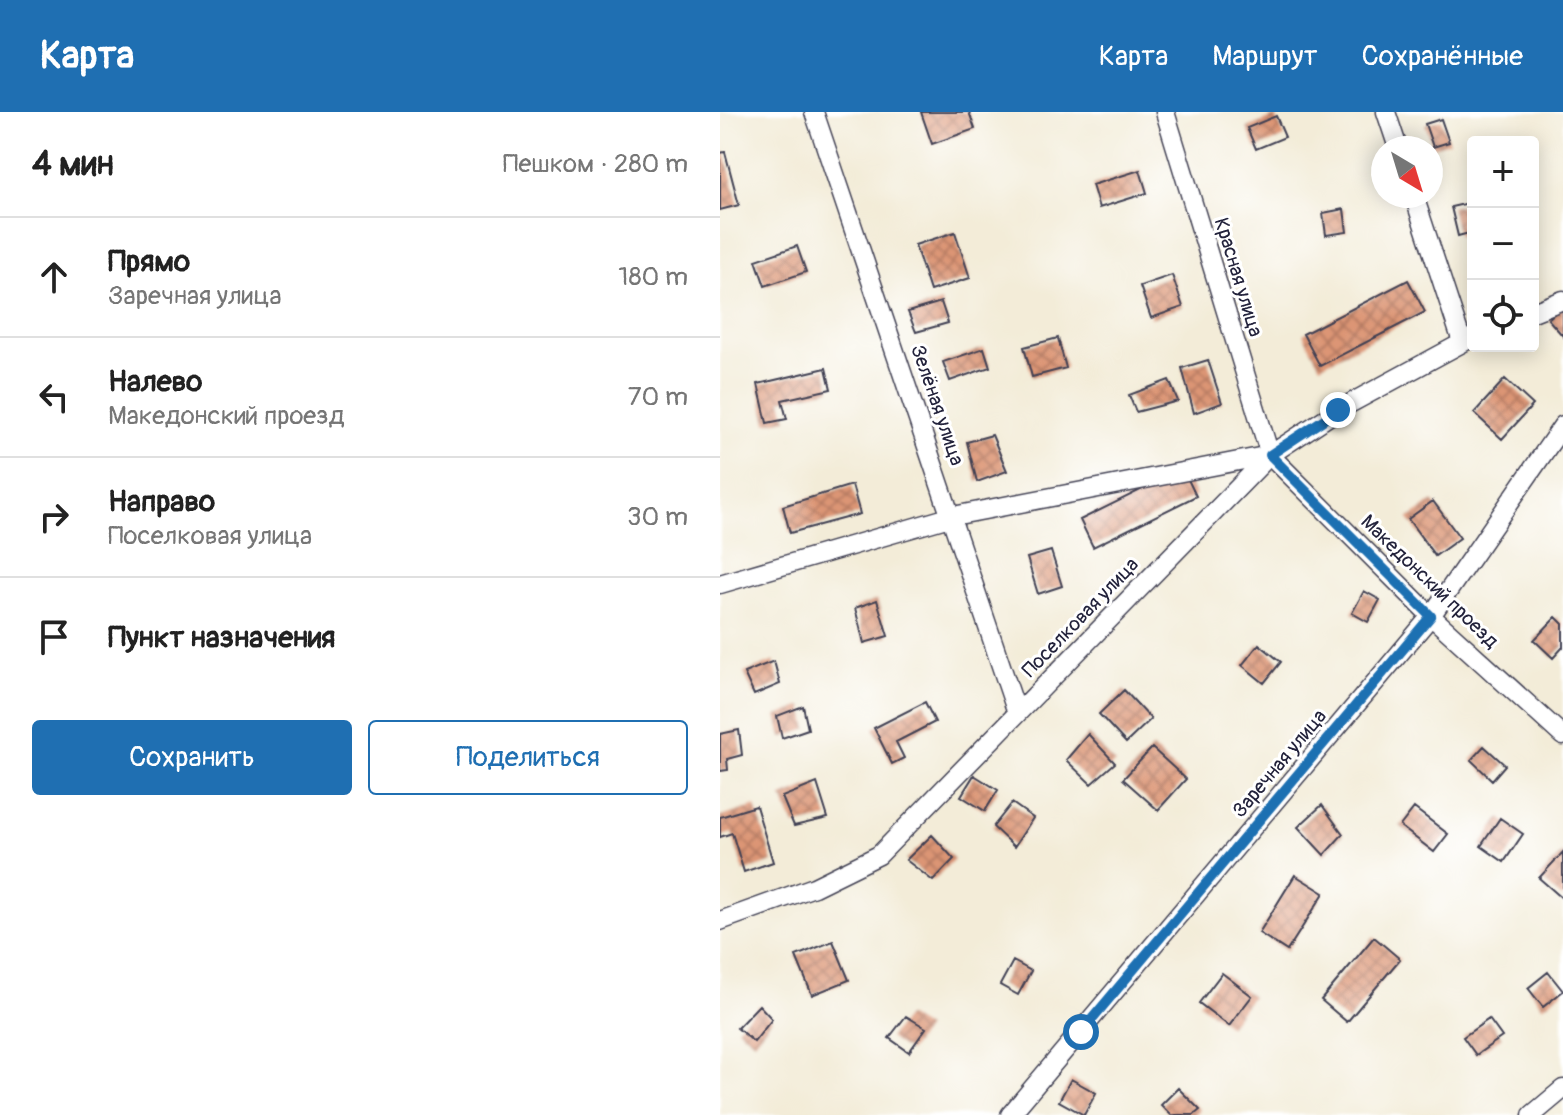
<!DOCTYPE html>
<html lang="ru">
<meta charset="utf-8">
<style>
body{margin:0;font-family:Pangolin,sans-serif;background:#f6f6f6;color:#222}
.controls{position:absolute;right:24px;top:24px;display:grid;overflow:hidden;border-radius:8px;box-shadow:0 4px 20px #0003}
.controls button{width:72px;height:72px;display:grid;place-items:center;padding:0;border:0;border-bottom:2px solid #e0e0e0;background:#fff;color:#222;font:40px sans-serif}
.compass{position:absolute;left:651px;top:24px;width:72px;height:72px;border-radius:50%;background:#fff;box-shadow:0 4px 20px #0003;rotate:142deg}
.stop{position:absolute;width:24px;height:24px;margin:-18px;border:6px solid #1f6fb2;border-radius:50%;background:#fff}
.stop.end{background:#1f6fb2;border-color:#fff;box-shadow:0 2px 8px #0008}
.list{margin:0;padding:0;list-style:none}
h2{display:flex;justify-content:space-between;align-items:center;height:104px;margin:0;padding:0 32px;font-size:34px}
h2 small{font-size:26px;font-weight:400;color:#767676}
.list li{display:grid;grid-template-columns:52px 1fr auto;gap:24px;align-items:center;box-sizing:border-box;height:120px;padding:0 32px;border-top:2px solid #e0e0e0}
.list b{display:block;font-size:30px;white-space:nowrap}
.list p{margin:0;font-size:26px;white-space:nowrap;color:#767676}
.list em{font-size:26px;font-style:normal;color:#767676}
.actions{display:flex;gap:16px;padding:24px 32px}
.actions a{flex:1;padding:18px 0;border:2px solid #1f6fb2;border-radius:8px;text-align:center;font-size:28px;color:#1f6fb2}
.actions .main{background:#1f6fb2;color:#fff}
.icon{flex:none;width:44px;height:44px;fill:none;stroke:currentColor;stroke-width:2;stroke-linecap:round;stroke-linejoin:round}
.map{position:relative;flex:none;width:843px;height:1003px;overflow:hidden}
header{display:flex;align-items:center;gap:48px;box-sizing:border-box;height:112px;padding:0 40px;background:#1f6fb2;color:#fff}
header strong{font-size:38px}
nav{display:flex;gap:44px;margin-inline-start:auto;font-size:28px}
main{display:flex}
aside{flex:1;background:#fff}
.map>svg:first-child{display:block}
.building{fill:url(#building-cross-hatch)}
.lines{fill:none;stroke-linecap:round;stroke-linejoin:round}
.minor-casing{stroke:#414053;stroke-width:21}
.minor{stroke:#fff;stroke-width:18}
.route{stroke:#1f6fb2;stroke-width:10}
.labels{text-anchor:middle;stroke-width:6;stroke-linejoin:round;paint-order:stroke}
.street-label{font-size:20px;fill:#22223b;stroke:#fff}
</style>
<header>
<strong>Карта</strong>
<nav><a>Карта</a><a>Маршрут</a><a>Сохранённые</a></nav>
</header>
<main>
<aside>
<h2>4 мин<small>Пешком · 280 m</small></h2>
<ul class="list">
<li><svg class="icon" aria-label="ahead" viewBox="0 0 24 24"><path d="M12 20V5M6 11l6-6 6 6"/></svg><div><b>Прямо</b><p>Заречная улица</p></div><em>180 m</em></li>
<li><svg class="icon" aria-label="left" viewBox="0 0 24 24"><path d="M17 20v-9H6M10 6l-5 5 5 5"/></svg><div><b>Налево</b><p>Македонский проезд</p></div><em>70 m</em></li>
<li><svg class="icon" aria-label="right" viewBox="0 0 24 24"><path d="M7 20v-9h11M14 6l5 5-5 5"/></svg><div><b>Направо</b><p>Поселковая улица</p></div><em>30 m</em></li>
<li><svg class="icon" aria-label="arrive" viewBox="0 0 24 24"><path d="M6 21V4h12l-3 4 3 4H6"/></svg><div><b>Пункт назначения</b></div></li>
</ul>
<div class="actions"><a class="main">Сохранить</a><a>Поделиться</a></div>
</aside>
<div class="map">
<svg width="843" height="1003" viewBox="0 0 843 1003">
<defs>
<pattern id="building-cross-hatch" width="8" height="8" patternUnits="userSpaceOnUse" patternTransform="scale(2)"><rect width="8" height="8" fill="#dc9575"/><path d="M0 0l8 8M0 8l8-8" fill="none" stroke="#b27961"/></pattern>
</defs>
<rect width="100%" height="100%" fill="#fff"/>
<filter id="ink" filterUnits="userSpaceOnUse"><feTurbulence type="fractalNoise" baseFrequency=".0125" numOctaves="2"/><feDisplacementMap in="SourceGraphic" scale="16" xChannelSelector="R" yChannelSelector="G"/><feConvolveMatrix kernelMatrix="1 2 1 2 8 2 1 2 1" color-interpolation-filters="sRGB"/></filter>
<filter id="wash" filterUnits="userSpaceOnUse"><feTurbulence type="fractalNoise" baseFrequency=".006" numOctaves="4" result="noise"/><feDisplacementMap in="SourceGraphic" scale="32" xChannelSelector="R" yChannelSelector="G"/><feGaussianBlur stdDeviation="1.8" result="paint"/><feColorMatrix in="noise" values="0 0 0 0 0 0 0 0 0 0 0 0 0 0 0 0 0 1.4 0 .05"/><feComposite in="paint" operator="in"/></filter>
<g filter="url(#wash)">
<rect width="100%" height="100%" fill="#f3ecd8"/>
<g id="blocks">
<path class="building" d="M201 0H249L255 17 212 32Z
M556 4 565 25 536 37 527 16Z
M721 7 729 30 713 35 705 12Z
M5 40 19 93 0 98V41Z
M420 58 427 81 379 96 372 73Z
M753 90V120L738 124 731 95Z
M624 97 627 120 606 123 603 101Z
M235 120 250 166 210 179 195 133Z
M77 134 86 160 45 174 36 148Z
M452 163 463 195 431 206 420 174Z
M688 168 705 200 600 254 583 222Z
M221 190 228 211 196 220 188 200Z
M843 194V224L828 207Z
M338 226 346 256 312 265 304 235Z
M264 236 270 255 230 269 223 250Z
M488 248 502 291 474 301 462 256Z
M106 256 111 277 62 288 67 307 47 311 38 272Z
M785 267 813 293 782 327 754 301Z
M449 268 458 289 416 300 409 283Z
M272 323 287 359 257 370 247 330Z
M463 357 476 384 373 435 360 408Z
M132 373 140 402 70 421 63 394Z
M713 389 740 426 715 444 688 407Z
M331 439 342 474 318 482 307 446Z
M644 479 660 488 648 510 632 501Z
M157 488 168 524 144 531 135 496Z
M836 505 843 512V535L833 546 814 528Z
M539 532 561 550 544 571 522 553Z
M54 549 60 572 34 583 24 561Z
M404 578 431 607 406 631 379 602Z
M205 590 215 610 176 630 184 646 172 652 154 616Z
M83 594 88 617 62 626 57 604Z
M19 618 22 643 7 647 8 658 0 659V622Z
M368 622 395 651 371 672 346 648Z
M764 634 785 653 772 668 751 648Z
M432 636 466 667 438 698 403 667Z
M254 663 278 678 265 699 241 684Z
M97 671 108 706 74 714 62 685Z
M292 691 313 706 294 735 273 715Z
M602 693 623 722 604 743 578 715Z
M36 694 53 750 24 760 12 721 0 725V705Z
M694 696 728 722 714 740 680 714Z
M780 706 803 722 784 750 761 734Z
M212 723 234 747 213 769 186 748Z
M843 740V787L819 766Z
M575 763 604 781 567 839 539 821Z
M654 825 680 847 627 910 601 888Z
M113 829 129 868 92 883 76 844Z
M293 849 311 859 298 883 280 873Z
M828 860 843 879 823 895 808 876Z
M502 861 532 884 509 914 479 891Z
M39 893 52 907 34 930 17 916Z
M186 904 206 916 189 940 169 926Z
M769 907 782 925 756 943 743 925Z
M351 967 376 981 364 1003 339 989Z
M458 976 480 998 474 1003H451L441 993Z"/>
</g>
</g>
<g filter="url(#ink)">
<use href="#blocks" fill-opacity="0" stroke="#414053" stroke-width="2"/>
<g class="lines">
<defs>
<path id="minor" d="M94 0 297 601
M445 0 550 343 711 504 843 624
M666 0 678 36
M694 84 742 230
M813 200 843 188
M0 472 233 404 550 343
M0 809 94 775 159 743 550 343 618 298 753 225
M290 1003 711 504 843 313
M812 1003 843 977"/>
</defs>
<use href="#minor" class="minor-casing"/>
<use href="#minor" class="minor"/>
</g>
</g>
<g class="lines" filter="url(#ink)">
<path class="route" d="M361 920 711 504 550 343 618 298"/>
</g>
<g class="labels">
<g class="street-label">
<text transform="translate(519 165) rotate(73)" y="7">Красная улица</text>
<text transform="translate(218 293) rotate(71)" y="7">Зелёная улица</text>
<text transform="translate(710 469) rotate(44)" y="7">Македонский проезд</text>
<text transform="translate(360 505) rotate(-46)" y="7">Поселковая улица</text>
<text transform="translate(559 651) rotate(-50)" y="7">Заречная улица</text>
</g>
</g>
</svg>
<div class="controls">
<button>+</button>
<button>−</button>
<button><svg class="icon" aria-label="locate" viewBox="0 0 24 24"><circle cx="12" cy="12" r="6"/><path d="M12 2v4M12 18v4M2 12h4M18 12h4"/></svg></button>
</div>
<svg class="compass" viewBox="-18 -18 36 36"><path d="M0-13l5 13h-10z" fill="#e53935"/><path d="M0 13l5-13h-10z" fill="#767676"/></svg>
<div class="stop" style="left:361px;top:920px"></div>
<div class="stop end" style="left:618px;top:298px"></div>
</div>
</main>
